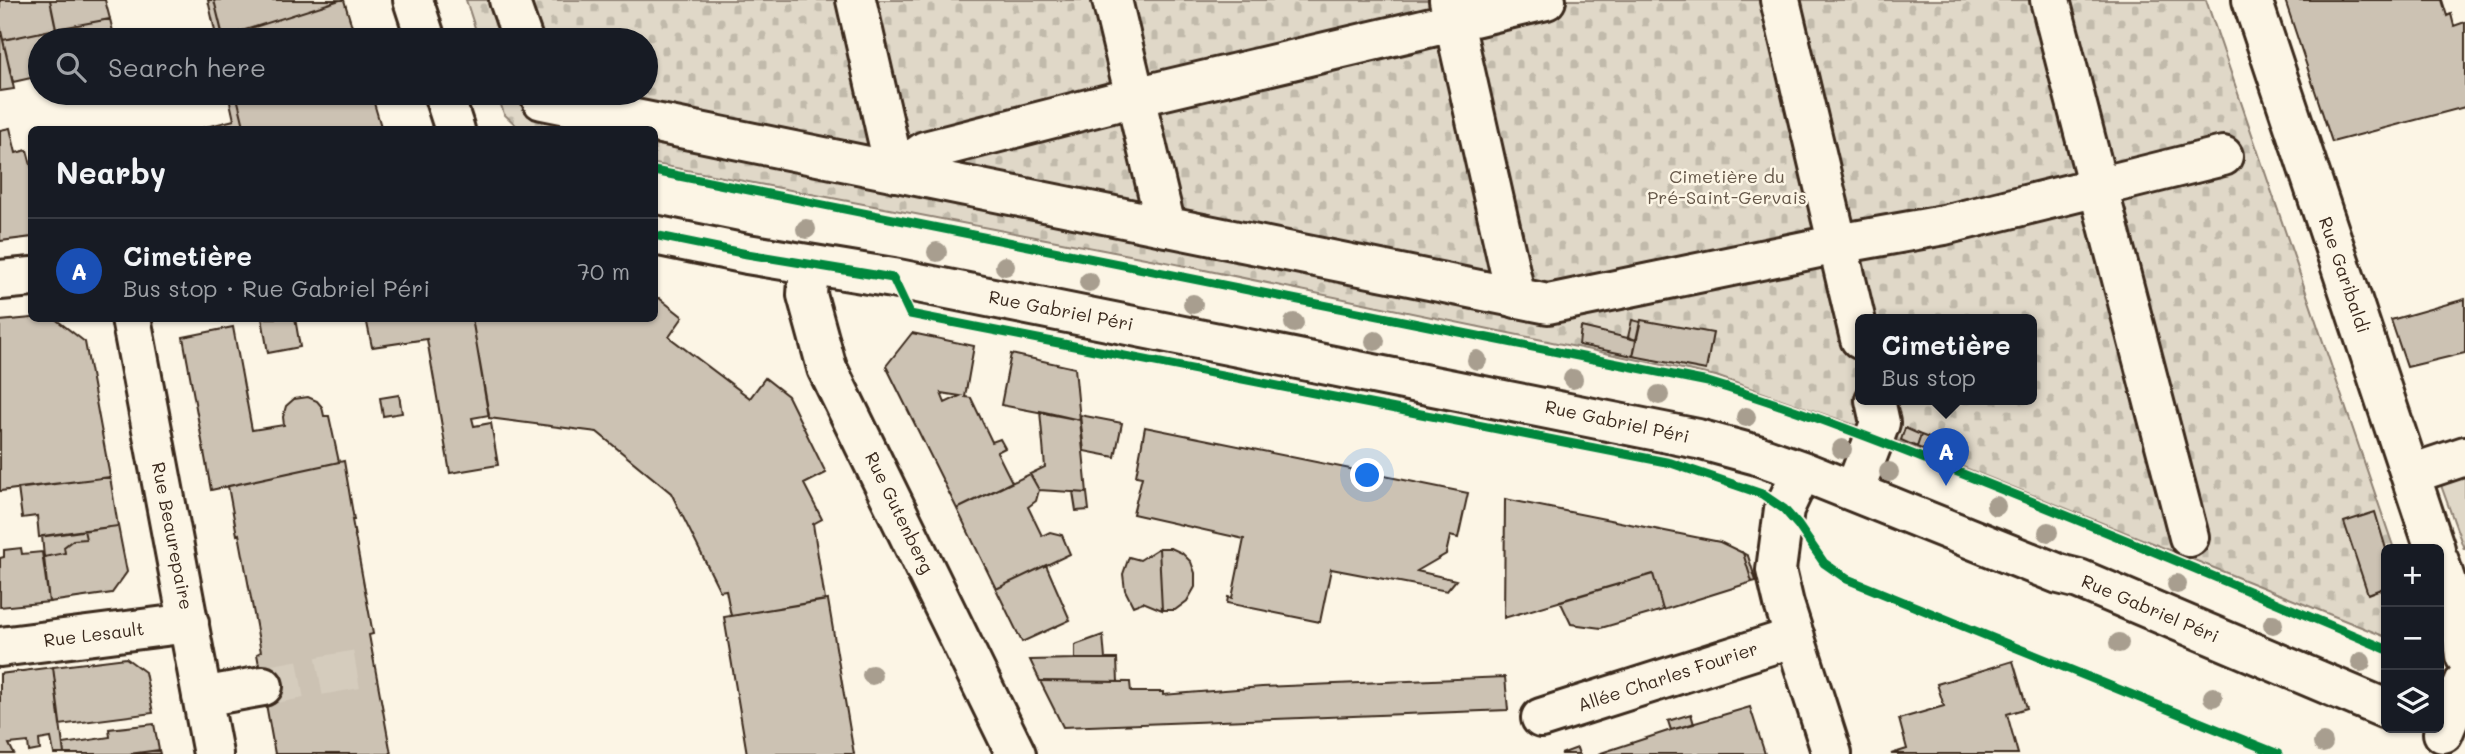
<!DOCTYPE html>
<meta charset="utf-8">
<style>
body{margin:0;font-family:Mali,sans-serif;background:#20242c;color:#f1f3f6}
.controls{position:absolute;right:21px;bottom:21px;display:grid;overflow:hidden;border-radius:10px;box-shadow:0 2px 5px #0004}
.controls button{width:63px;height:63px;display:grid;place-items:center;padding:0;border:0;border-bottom:2px solid #363941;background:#171b24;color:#f1f3f6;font:35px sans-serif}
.you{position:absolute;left:1368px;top:476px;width:24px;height:24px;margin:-18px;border:5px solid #fff;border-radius:50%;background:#1a73e8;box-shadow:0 0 0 10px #1a73e833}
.badge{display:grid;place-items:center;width:46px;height:46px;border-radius:50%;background:#1a73e8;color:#fff;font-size:23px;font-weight:700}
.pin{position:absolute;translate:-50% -58px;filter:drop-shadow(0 2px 4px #0008)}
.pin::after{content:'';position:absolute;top:37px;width:24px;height:21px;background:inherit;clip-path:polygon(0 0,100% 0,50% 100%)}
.popup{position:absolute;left:1855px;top:314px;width:182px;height:91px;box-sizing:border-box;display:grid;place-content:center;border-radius:10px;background:#171b24;filter:drop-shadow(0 2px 5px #0005);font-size:23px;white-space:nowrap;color:#9ea1a6}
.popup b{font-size:26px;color:#f1f3f6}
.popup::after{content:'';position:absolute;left:50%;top:100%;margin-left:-14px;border:14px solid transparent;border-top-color:#171b24}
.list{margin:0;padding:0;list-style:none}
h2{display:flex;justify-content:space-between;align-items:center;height:91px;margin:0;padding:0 28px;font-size:30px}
h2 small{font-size:23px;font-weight:400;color:#9ea1a6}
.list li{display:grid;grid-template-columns:46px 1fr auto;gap:21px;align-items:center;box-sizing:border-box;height:105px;padding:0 28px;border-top:2px solid #363941}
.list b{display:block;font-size:26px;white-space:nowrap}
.list p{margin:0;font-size:23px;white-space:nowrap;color:#9ea1a6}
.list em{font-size:23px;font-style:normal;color:#9ea1a6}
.icon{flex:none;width:38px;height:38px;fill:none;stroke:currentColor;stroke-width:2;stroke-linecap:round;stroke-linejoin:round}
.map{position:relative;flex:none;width:2465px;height:754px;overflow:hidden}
.search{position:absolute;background:#171b24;box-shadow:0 2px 5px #0004;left:28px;top:28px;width:630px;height:77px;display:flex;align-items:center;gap:18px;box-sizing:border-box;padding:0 24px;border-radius:38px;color:#9ea1a6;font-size:26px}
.panel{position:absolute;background:#171b24;box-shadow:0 2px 5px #0004;left:28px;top:126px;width:630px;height:196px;border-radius:10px}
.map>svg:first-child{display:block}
.cemetery{fill:url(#cemetery-stones);stroke:#8e8173;stroke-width:2;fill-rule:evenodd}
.green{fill:#e0d8c8;stroke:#8e8173;stroke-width:2}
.building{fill:#ccc2b3;stroke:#3b2a1e;stroke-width:2;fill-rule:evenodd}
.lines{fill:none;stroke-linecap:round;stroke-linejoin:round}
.minor-tunnel{stroke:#d5ccbd;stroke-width:38;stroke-dasharray:38 19;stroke-linecap:butt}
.minor-casing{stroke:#3b2a1e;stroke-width:44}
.minor{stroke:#fcf5e5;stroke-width:38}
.cycleway-casing{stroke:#fcf5e5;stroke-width:13}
.cycleway{stroke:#00873e;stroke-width:9}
.tree{fill:#a89e8f}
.labels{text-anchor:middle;stroke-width:5;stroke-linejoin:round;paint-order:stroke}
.park-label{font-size:18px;fill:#645648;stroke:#fcf5e5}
.street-label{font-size:18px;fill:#3b2a1e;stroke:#fcf5e5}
</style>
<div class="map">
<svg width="2465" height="754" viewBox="0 0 2465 754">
<defs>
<pattern id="cemetery-stones" width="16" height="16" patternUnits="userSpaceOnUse" patternTransform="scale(1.75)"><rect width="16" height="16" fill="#e0d8c8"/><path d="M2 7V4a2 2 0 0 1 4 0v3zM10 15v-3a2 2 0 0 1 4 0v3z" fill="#c1baab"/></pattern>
</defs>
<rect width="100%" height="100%" fill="#fcf5e5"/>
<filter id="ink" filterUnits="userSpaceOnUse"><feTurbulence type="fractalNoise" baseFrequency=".0143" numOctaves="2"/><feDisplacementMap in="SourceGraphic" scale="14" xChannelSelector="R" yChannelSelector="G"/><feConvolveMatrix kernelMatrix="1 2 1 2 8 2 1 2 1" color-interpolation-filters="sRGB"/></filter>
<g filter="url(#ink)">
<path class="cemetery" d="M466 0H2206L2394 549H2386V637L1888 437 1716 376 1166 262 655 164 654 130 520 129 504 114 497 93H646V40H479ZM1860 320H2032V400H1860Z"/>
<path class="green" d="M2465 457V549H2464L2434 466Z"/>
<path class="building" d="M0 0H50L56 29 3 40 0 26Z
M50 0H105L110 19 56 29Z
M208 0H214L224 40H217Z
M214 0H340L223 37Z
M340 0H344L356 40H224L223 37Z
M2285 0H2442L2447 16 2451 14 2454 26 2465 22V107L2332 142Z
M110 19 115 40H59L56 29Z
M56 29 59 40H40V76L13 82 3 40Z
M0 36H2L14 89 0 91Z
M228 93H236L245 130H194L234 120Z
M236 93H371L382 130H245Z
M10 128 16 153 27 150 32 169V237L0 241V130Z
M654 298H659L683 317 669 337 750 398 765 378 788 396 826 473 804 484 822 519 813 524 825 600 731 616 726 590 720 591 671 493 597 432 489 418 472 318H654Z
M2465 299V353L2407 367 2391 320Z
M32 318H54L85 342 110 477 0 491V321Z
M262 318H295L300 347 268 353Z
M366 318H472L489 415 472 418 474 426 491 423 498 465 450 473 427 339 372 347Z
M1632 320 1640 322 1636 340 1628 337Z
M1641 320 1713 333 1706 370 1633 356Z
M233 327 252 430 284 425 283 417 286 406 294 399 308 397 317 401 322 407 324 416H329L339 462 211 490 183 337Z
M1581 327 1636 340 1633 356 1579 345Z
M912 333 974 346 965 397 971 398 992 442 1000 439 1005 448 997 452 1012 482 957 509 886 366ZM941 393 960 396 945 403Z
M1011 354 1075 368 1080 420 1001 405Z
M399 395 402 413 383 416 380 398Z
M1040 411 1080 420 1087 493 1039 490 1030 474 1045 467Z
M1080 415 1122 423 1115 457 1084 451Z
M1145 427 1468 493 1458 538 1450 536 1446 554 1417 571 1456 580 1447 591 1331 569 1320 622 1227 603 1228 597 1232 598 1244 539 1133 514 1142 477 1136 476Z
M1905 428 1921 435 1917 447 1901 440Z
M1921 435 1945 444 1940 457 1917 447Z
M344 461 354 520H352L373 634 369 635 391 754H275L257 654 261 652 239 534 237 535 228 486Z
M1030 474 1039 490 1036 501 1028 507 1042 536 1050 532 1062 535 1070 554 996 589 957 509Z
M110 477 118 526 39 537 37 516 22 518 18 488Z
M1073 492 1087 493 1089 510 1076 511Z
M1505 499 1720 542 1743 553 1752 582 1663 610 1653 574 1504 618Z
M2375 512 2386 549V587L2368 594 2344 522Z
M118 526 127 572 112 593 49 602 44 557 65 553 64 547 73 540 86 539 84 530Z
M84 530 86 539 73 540 64 547 65 553 44 557 42 536Z
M21 548 22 554 42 552 49 602 0 607V558L4 557V550Z
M1159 548 1162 610 1143 602 1133 606 1125 590 1123 574 1129 557 1140 560Z
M1159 548H1171L1182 553 1191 562 1195 573V587L1187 601 1175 610H1162Z
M1743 553 1748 556 1756 581 1752 582Z
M1046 565 1070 620 1022 642 996 589Z
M1653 574 1663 610 1601 628 1571 624 1560 601Z
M828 600 854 754H747L724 617Z
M1103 635 1105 659H1075V645Z
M126 658 145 672 153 713 60 725 53 667Z
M1075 659H1117L1118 682 1040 681 1030 660Z
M2013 661 2027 708 2007 714 2018 754H1891L1907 749 1899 719 1944 706 1937 684Z
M53 667 64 754H54L51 738 39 740 40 750 29 752 28 742 9 744 14 754H0V674Z
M1505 677 1508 710 1063 727 1040 681 1130 682 1131 692H1163V695L1262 687Z
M1750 707 1765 754H1598L1671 730Z
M1691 714 1694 724 1671 730 1668 721Z
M154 724 159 750 129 754H64L63 744 110 737 109 729Z
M1577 748 1579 754H1561Z
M159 750 160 754H129Z"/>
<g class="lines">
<path class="minor-tunnel" d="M263 686 375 666"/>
<defs>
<path id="minor" d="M413 0 426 40
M509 0 523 40
M856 0 895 172 925 151 1135 97 1546 0
M1112 0 1166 227
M1449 0 1516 298
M1780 0 1860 339
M2050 0 2098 187 2223 156
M2252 0 2435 549
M443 93 455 130
M540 93 542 100 1548 304 1838 244 1944 225 2098 187 2189 537
M654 235 747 254 893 278 1698 439 1757 455 1802 471 2059 574 2079 579 2386 709
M809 265 807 295 827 368 1016 754
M0 280 32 277
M131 318 213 754
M1802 471 1784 509 1776 570 1784 604 1832 754
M2411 474 2465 456
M1854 491 1880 423 1875 400
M2439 561 2462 631 2465 656
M0 647 189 623
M202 697 263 686
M1541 718 1795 637
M2443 733 2465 681"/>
</defs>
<use href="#minor" class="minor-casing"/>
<use href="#minor" class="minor"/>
<defs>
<path id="cycleway" d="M654 171 1708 382C1798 409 1885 443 1973 478 2112 533 2249 591 2386 649
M654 235 747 254 893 278 910 314 1671 463 1762 494 1784 509 1798 525 1824 563 1847 579 2278 754"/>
</defs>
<use href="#cycleway" class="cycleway-casing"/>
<use href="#cycleway" class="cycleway"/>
</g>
<g class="tree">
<circle cx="806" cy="229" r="10"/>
<circle cx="937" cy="252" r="10"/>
<circle cx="1005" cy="266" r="10"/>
<circle cx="1089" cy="282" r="10"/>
<circle cx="1193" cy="304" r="10"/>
<circle cx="1294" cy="323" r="10"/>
<circle cx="1375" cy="341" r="10"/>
<circle cx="1477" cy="360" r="10"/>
<circle cx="1573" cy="379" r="10"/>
<circle cx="1659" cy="395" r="10"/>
<circle cx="1746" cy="417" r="10"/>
<circle cx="1842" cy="449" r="10"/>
<circle cx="1889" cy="472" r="10"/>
<circle cx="1996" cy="506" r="10"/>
<circle cx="2048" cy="532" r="10"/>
<circle cx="2177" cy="584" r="10"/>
<circle cx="2273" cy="624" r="10"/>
<circle cx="2119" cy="643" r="10"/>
<circle cx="2361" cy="662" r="10"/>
<circle cx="872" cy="675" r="10"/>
<circle cx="2213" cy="697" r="10"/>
<circle cx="2323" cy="743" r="10"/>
</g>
</g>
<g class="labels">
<g class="park-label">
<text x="1727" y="183">Cimetière du<tspan x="1727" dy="21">Pré-Saint-Gervais</tspan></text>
</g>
<g class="street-label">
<text transform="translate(2344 275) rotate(71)" y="6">Rue Garibaldi</text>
<text transform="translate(1061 311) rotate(11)" y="6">Rue Gabriel Péri</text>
<text transform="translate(1617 422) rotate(12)" y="6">Rue Gabriel Péri</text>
<text transform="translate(899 513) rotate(64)" y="6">Rue Gutenberg</text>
<text transform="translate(172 536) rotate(79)" y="6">Rue Beaurepaire</text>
<text transform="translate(2150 609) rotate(23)" y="6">Rue Gabriel Péri</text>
<text transform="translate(94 635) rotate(-7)" y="6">Rue Lesault</text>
<text transform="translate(1668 677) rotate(-18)" y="6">Allée Charles Fourier</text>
</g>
</g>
</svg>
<div class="controls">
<button>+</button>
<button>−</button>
<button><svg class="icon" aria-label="layers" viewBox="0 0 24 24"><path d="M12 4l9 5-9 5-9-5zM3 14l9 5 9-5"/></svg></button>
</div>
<div class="you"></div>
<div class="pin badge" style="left:1946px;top:486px;background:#1a4fb4">A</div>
<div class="popup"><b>Cimetière</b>Bus stop</div>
<div class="search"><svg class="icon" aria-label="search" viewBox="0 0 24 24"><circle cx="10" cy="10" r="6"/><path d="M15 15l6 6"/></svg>Search here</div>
<section class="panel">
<h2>Nearby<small></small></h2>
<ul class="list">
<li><span class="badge" style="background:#1a4fb4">A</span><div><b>Cimetière</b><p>Bus stop · Rue Gabriel Péri</p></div><em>70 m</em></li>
</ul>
</section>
</div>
